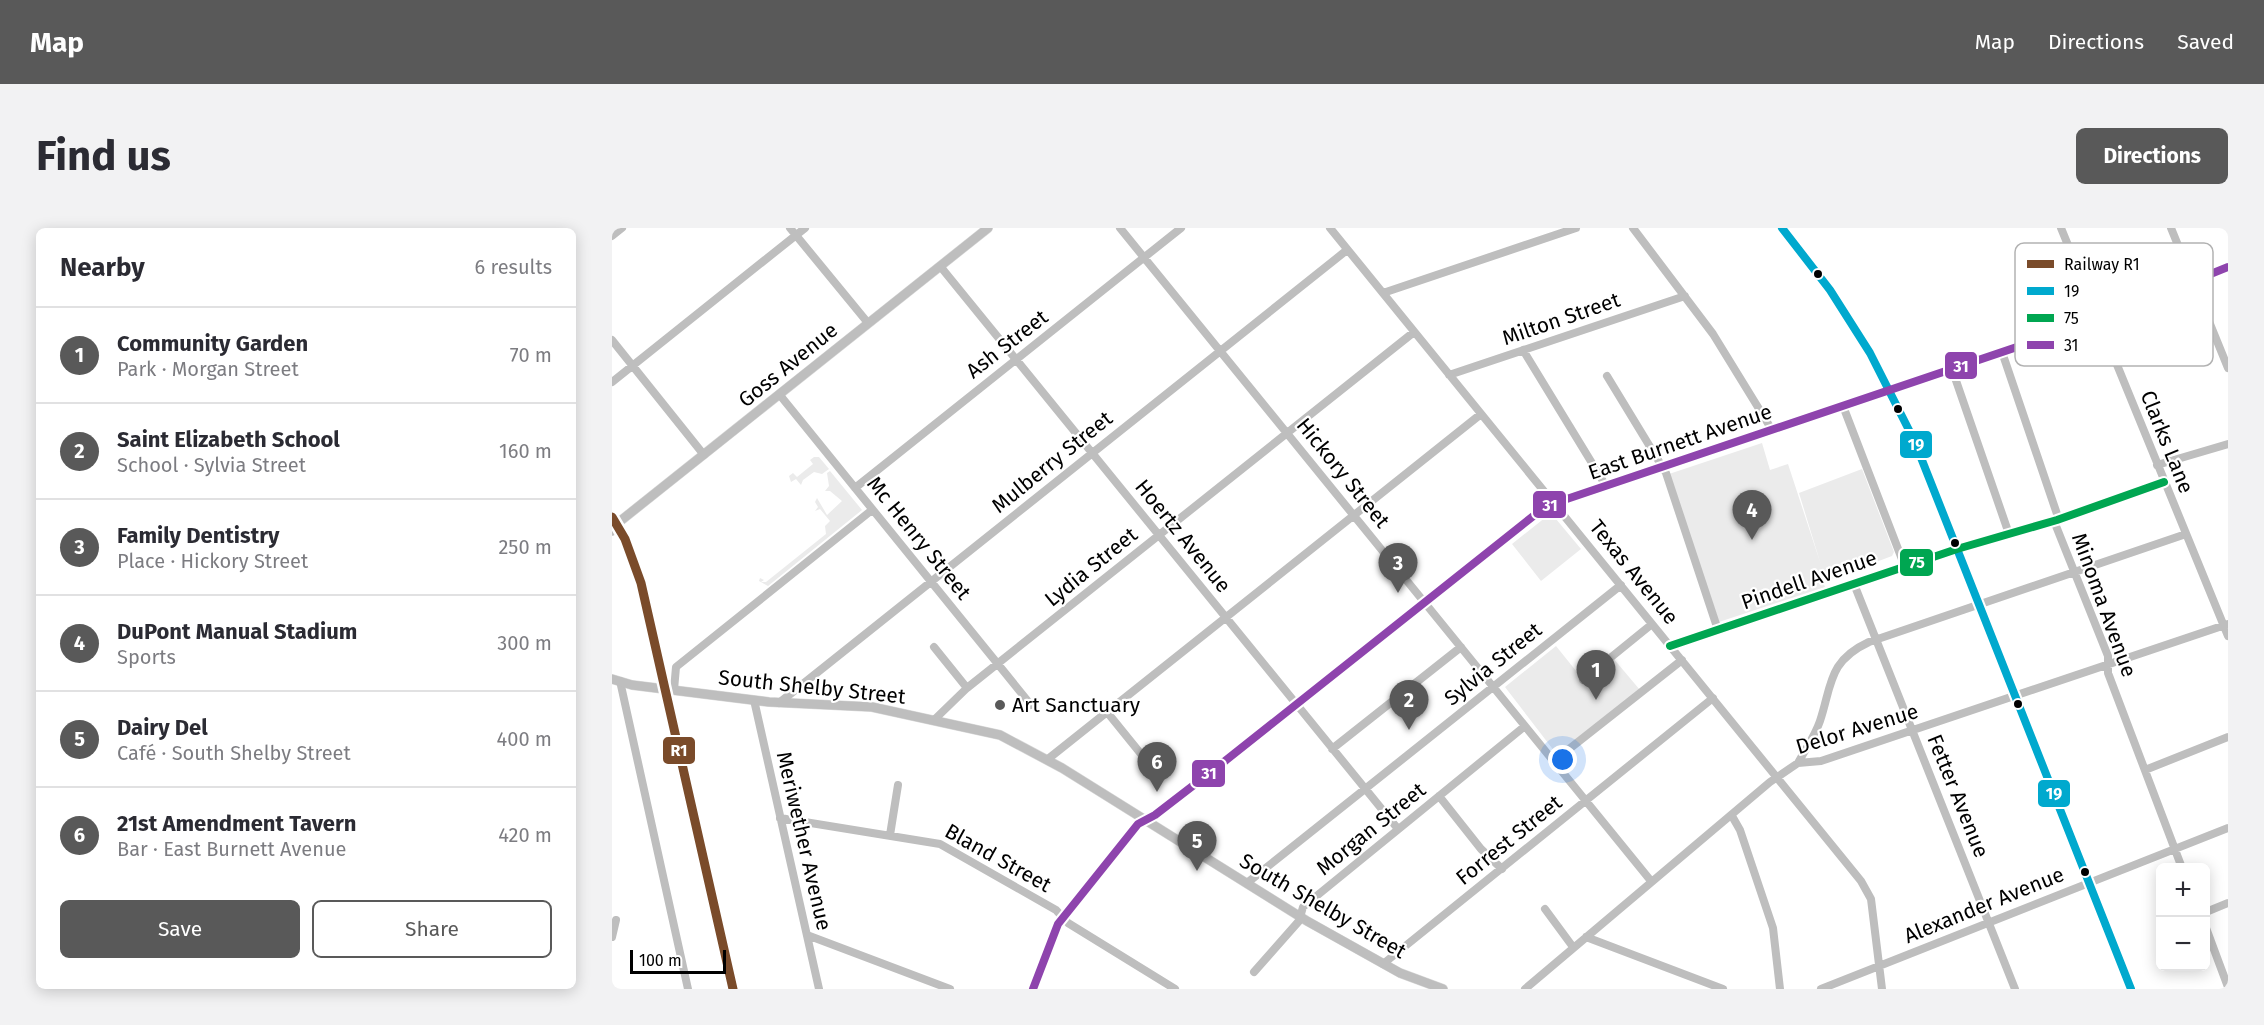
<!DOCTYPE html>
<meta charset="utf-8">
<style>
body{margin:0;font-family:"Fira Sans",sans-serif;background:#f2f2f3;color:#2b2b33}
.controls{position:absolute;right:18px;bottom:18px;display:grid;overflow:hidden;border-radius:9px;box-shadow:0 3px 15px #0003}
.controls button{width:54px;height:54px;display:grid;place-items:center;padding:0;border:0;border-bottom:2px solid #e1e1e2;background:#fff;color:#2b2b33;font:30px sans-serif}
.scale{position:absolute;left:18px;bottom:15px;width:96px;box-sizing:border-box;padding-left:6px;border:3px solid #000;border-top:0;font-size:16px;line-height:21px;white-space:nowrap;color:#000;-webkit-text-stroke:4px #fff;paint-order:stroke}
.you{position:absolute;left:951px;top:532px;width:21px;height:21px;margin:-15px;border:4px solid #fff;border-radius:50%;background:#1a73e8;box-shadow:0 0 0 9px #1a73e833}
.badge{display:grid;place-items:center;width:39px;height:39px;border-radius:50%;background:#595959;color:#fff;font-size:20px;font-weight:700}
.pin{position:absolute;translate:-50% -50px;filter:drop-shadow(0 2px 3px #0008)}
.pin::after{content:'';position:absolute;top:32px;width:21px;height:18px;background:inherit;clip-path:polygon(0 0,100% 0,50% 100%)}
.list{margin:0;padding:0;list-style:none}
h2{display:flex;justify-content:space-between;align-items:center;height:78px;margin:0;padding:0 24px;font-size:26px}
h2 small{font-size:20px;font-weight:400;color:#7c7c81}
.list li{display:grid;grid-template-columns:39px 1fr auto;gap:18px;align-items:center;box-sizing:border-box;height:96px;padding:0 24px;border-top:2px solid #e1e1e2}
.list b{display:block;font-size:22px;white-space:nowrap}
.list p{margin:0;font-size:20px;white-space:nowrap;color:#7c7c81}
.list em{font-size:20px;font-style:normal;color:#7c7c81}
.actions{display:flex;gap:12px;padding:18px 24px}
.actions a{flex:1;padding:14px 0;border:2px solid #595959;border-radius:9px;text-align:center;font-size:21px;color:#595959}
.actions .main{background:#595959;color:#fff}
.map{position:relative;flex:none;width:1616px;height:761px;overflow:hidden;border-radius:9px}
header{display:flex;align-items:center;gap:36px;box-sizing:border-box;height:84px;padding:0 30px;background:#595959;color:#fff}
header strong{font-size:28px}
nav{display:flex;gap:33px;margin-inline-start:auto;font-size:21px}
.intro{display:flex;align-items:center;justify-content:space-between;box-sizing:border-box;height:144px;padding:0 36px}
h1{margin:0;font-size:42px}
.button{padding:15px 27px;border-radius:9px;background:#595959;color:#fff;font-size:21px;font-weight:700}
main{display:flex;gap:36px;padding:0 36px}
aside{flex:1;background:#fff;border-radius:9px;box-shadow:0 3px 15px #0003}
.map>svg:first-child{display:block}
.green{fill:#ebebeb}
.lines{fill:none;stroke-linecap:round;stroke-linejoin:round}
.major-casing{stroke:#dbdbdb;stroke-width:10}
.minor{stroke:#bebebe;stroke-width:8}
.major{stroke:#bebebe;stroke-width:9}
.bus-1-casing{stroke:#fff;stroke-width:12}
.bus-2-casing{stroke:#fff;stroke-width:12}
.bus-3-casing{stroke:#fff;stroke-width:12}
.bus-1{stroke:#00a9ce;stroke-width:8}
.bus-2{stroke:#00a651;stroke-width:8}
.bus-3{stroke:#8e44ad;stroke-width:8}
.rail-1-casing{stroke:#fff;stroke-width:14}
.rail-1{stroke:#7a4b2a;stroke-width:9}
.bus-dot{fill:#000;stroke:#fff;stroke-width:2}
.poi-dot{fill:#595959;stroke:#fff;stroke-width:2}
.labels{text-anchor:middle;stroke-width:4.5;stroke-linejoin:round;paint-order:stroke}
.street-label{font-size:21px;fill:#000;stroke:#fff}
.poi-label{font-size:21px;fill:#000;stroke:#fff;text-anchor:start}
.key{fill:#fff;stroke:#b2b2b2;stroke-width:1.5}
.key-label{font-size:16px;fill:#000}
.line-badge{stroke:#fff;stroke-width:2}
.badge-label{font-size:16px;text-anchor:middle;font-weight:bold;fill:#fff}
</style>
<header>
<strong>Map</strong>
<nav><a>Map</a><a>Directions</a><a>Saved</a></nav>
</header>
<div class="intro"><h1>Find us</h1><a class="button">Directions</a></div>
<main>
<aside>
<h2>Nearby<small>6 results</small></h2>
<ul class="list">
<li><span class="badge">1</span><div><b>Community Garden</b><p>Park · Morgan Street</p></div><em>70 m</em></li>
<li><span class="badge">2</span><div><b>Saint Elizabeth School</b><p>School · Sylvia Street</p></div><em>160 m</em></li>
<li><span class="badge">3</span><div><b>Family Dentistry</b><p>Place · Hickory Street</p></div><em>250 m</em></li>
<li><span class="badge">4</span><div><b>DuPont Manual Stadium</b><p>Sports</p></div><em>300 m</em></li>
<li><span class="badge">5</span><div><b>Dairy Del</b><p>Café · South Shelby Street</p></div><em>400 m</em></li>
<li><span class="badge">6</span><div><b>21st Amendment Tavern</b><p>Bar · East Burnett Avenue</p></div><em>420 m</em></li>
</ul>
<div class="actions"><a class="main">Save</a><a>Share</a></div>
</aside>
<div class="map">
<svg width="1616" height="761" viewBox="0 0 1616 761">
<rect width="100%" height="100%" fill="#fff"/>
<path class="green" d="M1150 215 1158 242 1176 236 1209 337 1187 265 1250 241 1282 324 1280 328 1211 354 1213 359 1107 394 1057 246Z
M202 229H207L217 241 210 246 202 244 191 252 189 257 184 251 179 254 177 248 181 245 185 249 201 236 198 232Z
M218 243 250 282 156 358 147 353 148 350 152 352 149 354H154L214 306 213 298 218 293 208 281 203 283 206 279 203 274 205 270 215 287 230 273 218 263H213L217 258 215 245Z
M939 285 969 321 929 353 900 316Z
M944 418 973 454 1001 430 1028 462 946 528 893 459Z"/>
<g class="lines">
<defs>
<path id="major" d="M1170 0 1218 62 1258 125 1302 212 1519 761
M0 303 2 298 376 0
M0 451 20 457 157 474 260 479 388 507 450 540 695 693 788 745 831 761"/>
</defs>
<use href="#major" class="major-casing"/>
<path class="minor" d="M178 0 256 95
M508 0 1039 653
M718 0 1249 653 1259 671 1270 761
M1021 0 1101 106 1160 202
M1449 0 1616 408
M1559 0 1616 140
M0 8 10 0
M328 38 786 601
M771 65 964 0
M0 112 92 227
M911 122 994 258
M1390 124 1445 286 1444 298 1496 428V445L1570 640
M1340 141 1397 306
M837 147 1073 68
M995 148 1054 245 1106 402
M0 154 193 0
M167 166 419 477
M1231 178 1293 339
M1545 237 1616 216
M243 260 569 0
M1242 356 1403 761
M1058 418 1345 321 1445 292 1552 254
M322 419 355 460
M971 452 1040 396
M8 453 76 761
M62 462 64 439 260 282
M142 472 207 761
M167 475 735 22
M495 484 529 526
M322 492 355 460 802 104
M720 521 849 419
M436 531 869 186
M942 533 1070 432
M1186 535C1193 522 1203 508 1208 493 1220 457 1216 433 1257 414L1574 306
M1533 542 1616 509
M827 568 869 621 890 641
M1120 588 1128 602 1161 700 1168 761
M168 590 328 616 444 682 456 695 563 761
M278 607 286 557
M635 655 1009 357
M933 681 961 719
M1594 684 1616 675
M1594 700 1616 759
M195 707 338 761
M0 709 4 692
M974 709 1111 761
M771 736 1101 470
M642 744 687 693 691 679 913 498
M421 761 446 696 526 596 543 587 613 533 934 278 1485 92 1616 39
M913 761 1158 554 1186 535 1209 533 1616 396
M1209 761 1616 600"/>
<use href="#major" class="major"/>
<defs>
<path id="bus-1" d="M1170 0 1218 62 1258 125 1302 212 1519 761"/>
<path id="bus-2" d="M1058 418 1345 321 1445 292 1552 254"/>
<path id="bus-3" d="M421 761 446 696 526 596 543 587 613 533 934 278 1485 92 1616 39"/>
</defs>
<use href="#bus-1" class="bus-1-casing"/>
<use href="#bus-2" class="bus-2-casing"/>
<use href="#bus-3" class="bus-3-casing"/>
<use href="#bus-1" class="bus-1"/>
<use href="#bus-2" class="bus-2"/>
<use href="#bus-3" class="bus-3"/>
<defs>
<path id="rail-1" d="M0 289 13 311 29 355 121 761"/>
</defs>
<use href="#rail-1" class="rail-1-casing"/>
<use href="#rail-1" class="rail-1"/>
</g>
<g class="bus-dot">
<circle cx="1206" cy="46" r="5"/>
<circle cx="1286" cy="181" r="5"/>
<circle cx="1343" cy="315" r="5"/>
<circle cx="1406" cy="476" r="5"/>
<circle cx="1473" cy="644" r="5"/>
</g>
<circle class="poi-dot" cx="388" cy="477" r="6"/>
<g class="labels">
<g class="street-label">
<text transform="translate(949 91) rotate(-19)" y="7">Milton Street</text>
<text transform="translate(395 116) rotate(-38)" y="7">Ash Street</text>
<text transform="translate(176 137) rotate(-39)" y="7">Goss Avenue</text>
<text transform="translate(1068 214) rotate(-19)" y="7">East Burnett Avenue</text>
<text transform="translate(1555 214) rotate(68)" y="7">Clarks Lane</text>
<text transform="translate(440 234) rotate(-39)" y="7">Mulberry Street</text>
<text transform="translate(731 245) rotate(51)" y="7">Hickory Street</text>
<text transform="translate(571 308) rotate(51)" y="7">Hoertz Avenue</text>
<text transform="translate(307 310) rotate(51)" y="7">Mc Henry Street</text>
<text transform="translate(479 339) rotate(-39)" y="7">Lydia Street</text>
<text transform="translate(1022 344) rotate(51)" y="7">Texas Avenue</text>
<text transform="translate(1197 352) rotate(-19)" y="7">Pindell Avenue</text>
<text transform="translate(1492 377) rotate(70)" y="7">Minoma Avenue</text>
<text transform="translate(881 436) rotate(-39)" y="7">Sylvia Street</text>
<text transform="translate(200 459) rotate(6)" y="7">South Shelby Street</text>
<text transform="translate(1245 501) rotate(-17)" y="7">Delor Avenue</text>
<text transform="translate(1346 568) rotate(68)" y="7">Fetter Avenue</text>
<text transform="translate(759 601) rotate(-39)" y="7">Morgan Street</text>
<text transform="translate(897 612) rotate(-39)" y="7">Forrest Street</text>
<text transform="translate(192 613) rotate(77)" y="7">Meriwether Avenue</text>
<text transform="translate(386 630) rotate(29)" y="7">Bland Street</text>
<text transform="translate(1372 677) rotate(-22)" y="7">Alexander Avenue</text>
<text transform="translate(711 678) rotate(30)" y="7">South Shelby Street</text>
</g>
<g class="poi-label">
<text x="400" y="484">Art Sanctuary</text>
</g>
</g>
<rect x="1403" y="15" width="198" height="123" rx="9" class="key"/>
<rect x="1415" y="32" width="27" height="8" fill="#7a4b2a"/>
<rect x="1415" y="59" width="27" height="8" fill="#00a9ce"/>
<rect x="1415" y="86" width="27" height="8" fill="#00a651"/>
<rect x="1415" y="113" width="27" height="8" fill="#8e44ad"/>
<g class="key-label">
<text x="1452" y="42">Railway R1</text>
<text x="1452" y="69">19</text>
<text x="1452" y="96">75</text>
<text x="1452" y="123">31</text>
</g>
<g class="line-badge">
<rect x="1332" y="123" width="34" height="29" rx="6" fill="#8e44ad"/>
<rect x="1287" y="202" width="34" height="29" rx="6" fill="#00a9ce"/>
<rect x="920" y="262" width="35" height="29" rx="6" fill="#8e44ad"/>
<rect x="1287" y="320" width="35" height="29" rx="6" fill="#00a651"/>
<rect x="50" y="508" width="34" height="29" rx="6" fill="#7a4b2a"/>
<rect x="579" y="531" width="35" height="29" rx="6" fill="#8e44ad"/>
<rect x="1425" y="551" width="34" height="29" rx="6" fill="#00a9ce"/>
</g>
<g class="badge-label">
<text x="1349" y="144">31</text>
<text x="1304" y="222">19</text>
<text x="938" y="283">31</text>
<text x="1305" y="340">75</text>
<text x="67" y="528">R1</text>
<text x="597" y="551">31</text>
<text x="1442" y="571">19</text>
</g>
</svg>
<div class="controls">
<button>+</button>
<button>−</button>
</div>
<div class="scale">100 m</div>
<div class="you"></div>
<div class="pin badge" style="left:984px;top:472px">1</div>
<div class="pin badge" style="left:797px;top:502px">2</div>
<div class="pin badge" style="left:786px;top:365px">3</div>
<div class="pin badge" style="left:1140px;top:312px">4</div>
<div class="pin badge" style="left:585px;top:643px">5</div>
<div class="pin badge" style="left:545px;top:564px">6</div>
</div>
</main>
